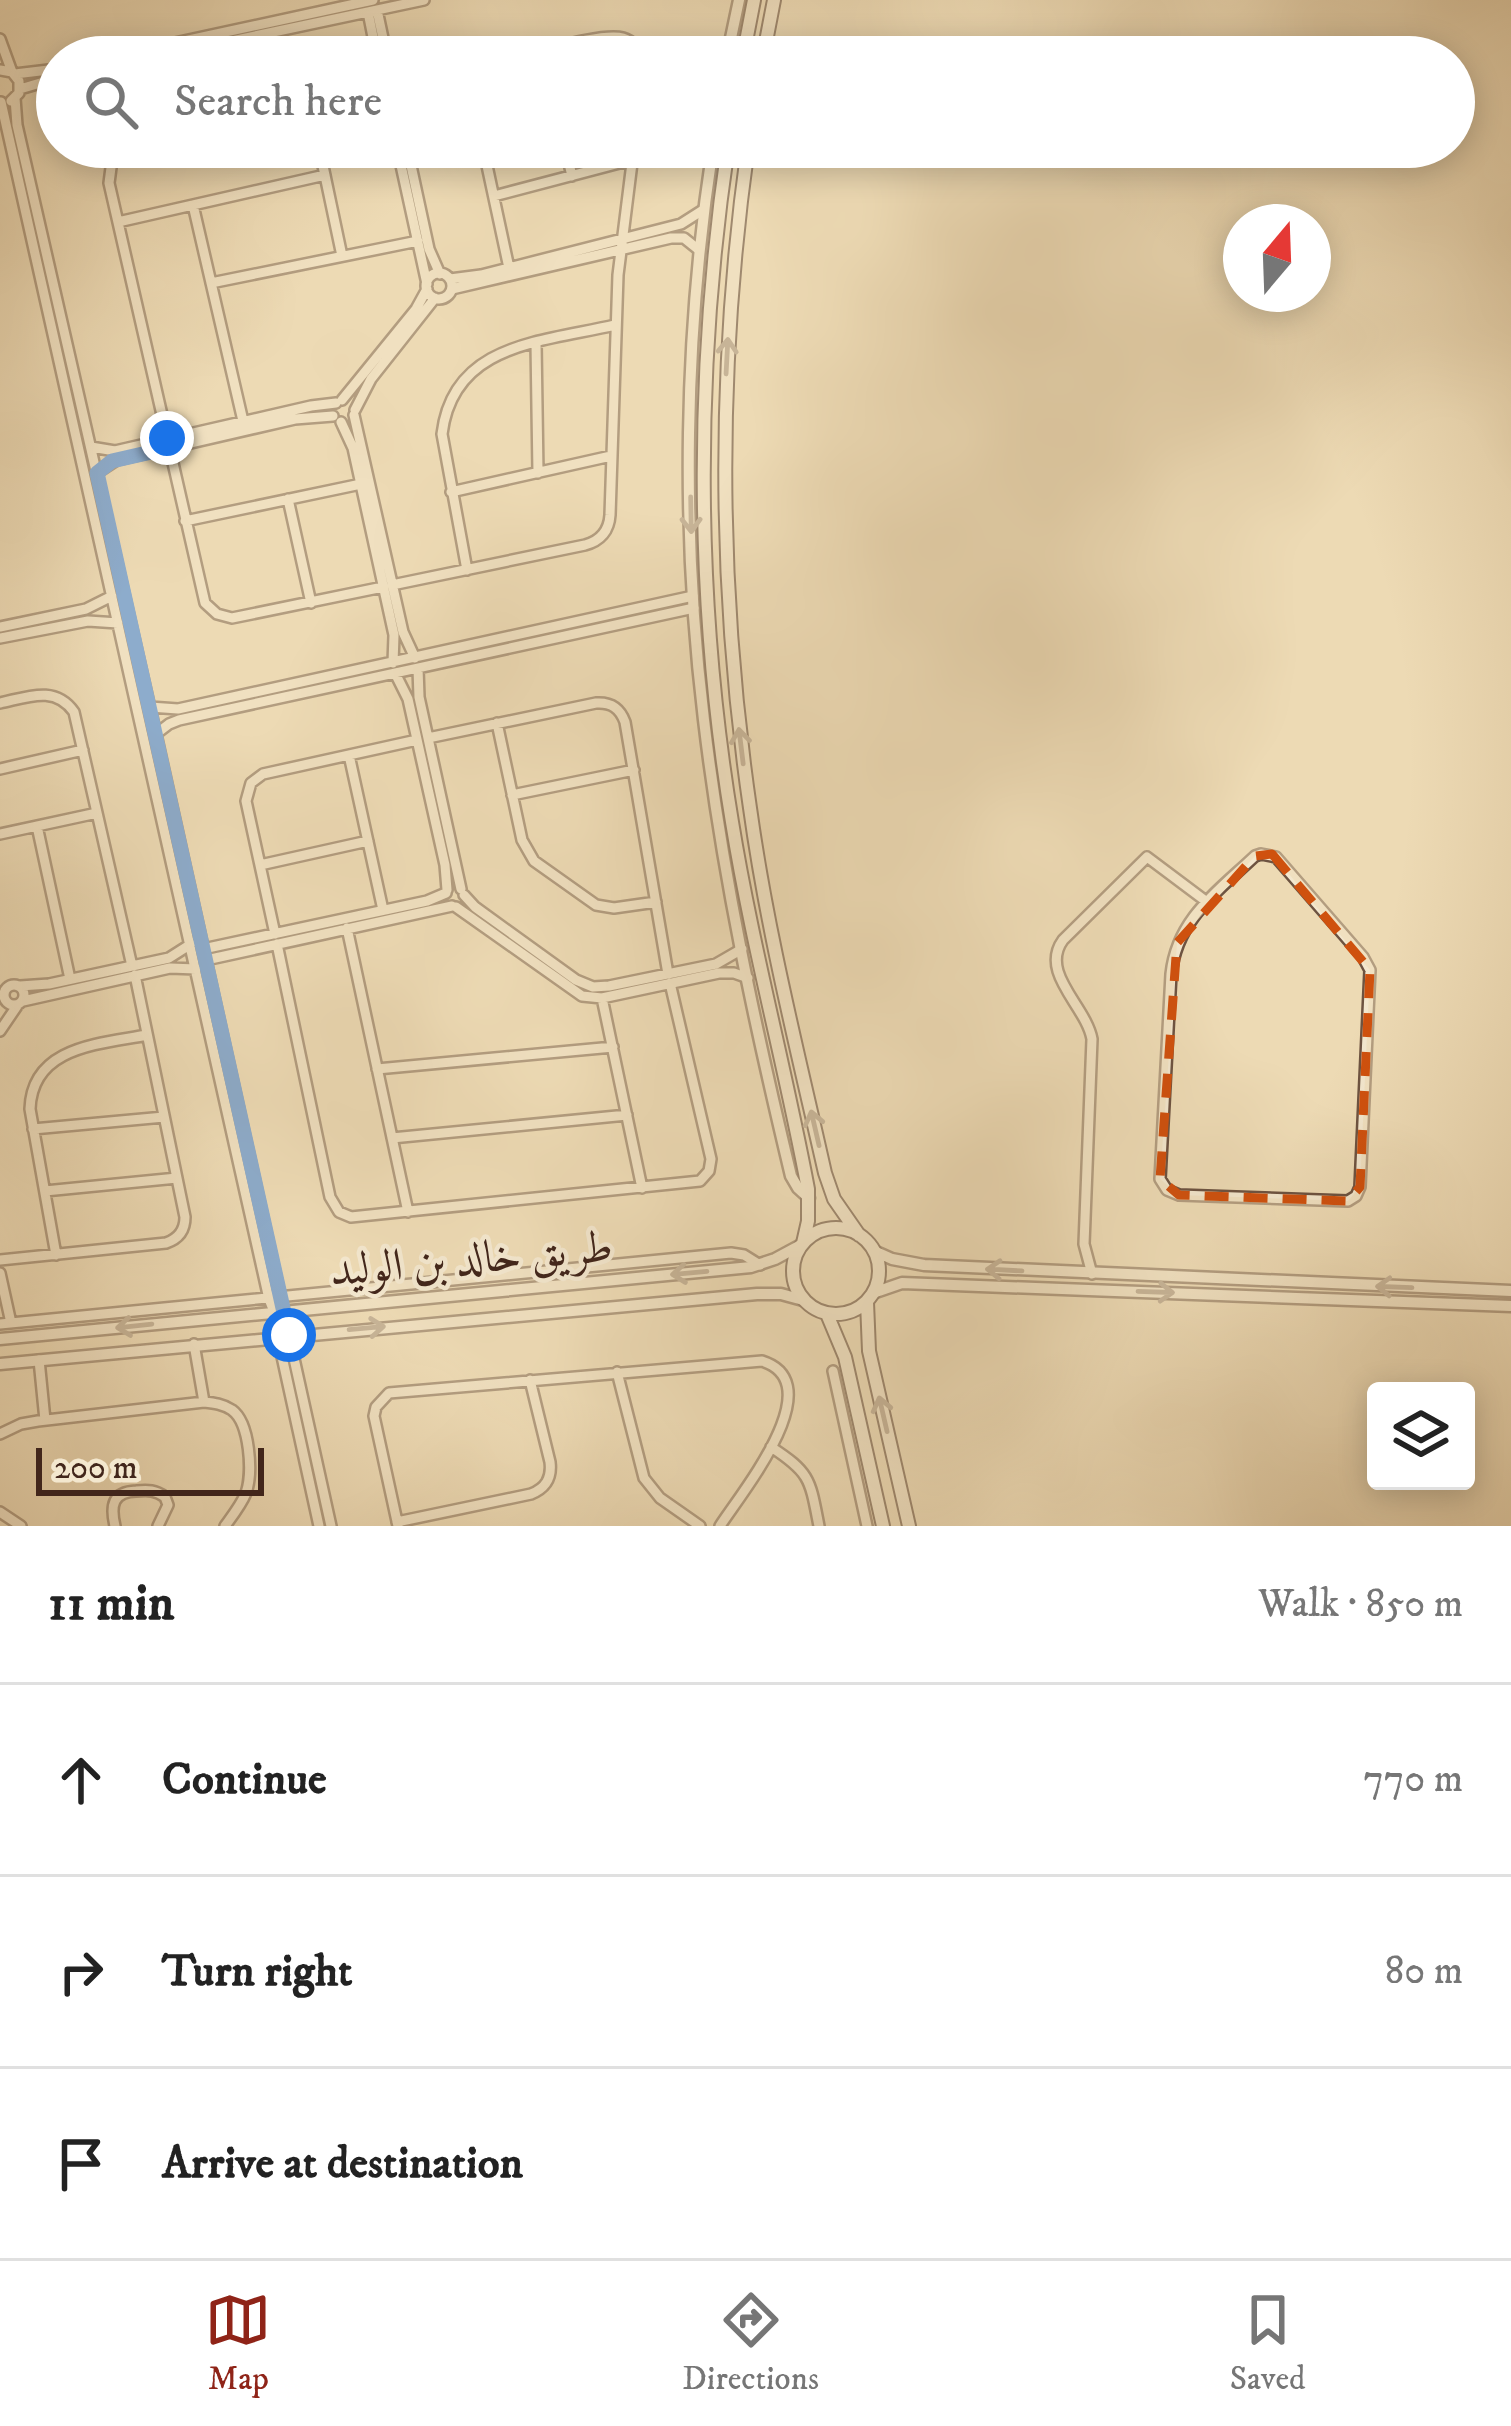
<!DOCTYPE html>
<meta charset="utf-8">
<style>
body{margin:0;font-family:"IM FELL DW Pica",Amiri,serif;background:#f6f6f6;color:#222}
.controls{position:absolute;right:36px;bottom:36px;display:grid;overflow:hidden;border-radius:12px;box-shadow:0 6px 30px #0003}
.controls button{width:108px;height:108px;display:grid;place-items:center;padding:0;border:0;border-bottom:3px solid #e0e0e0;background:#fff;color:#222;font:60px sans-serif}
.compass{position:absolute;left:1223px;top:204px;width:108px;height:108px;border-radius:50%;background:#fff;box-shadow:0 6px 30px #0003;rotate:19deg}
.scale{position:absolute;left:36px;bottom:30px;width:228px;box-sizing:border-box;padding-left:12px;border:6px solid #42261b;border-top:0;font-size:33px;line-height:42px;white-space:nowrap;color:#42261b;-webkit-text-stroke:9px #f3e7ce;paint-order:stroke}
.stop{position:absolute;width:36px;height:36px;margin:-27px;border:9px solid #1a73e8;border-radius:50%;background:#fff}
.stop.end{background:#1a73e8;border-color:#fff;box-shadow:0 3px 12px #0008}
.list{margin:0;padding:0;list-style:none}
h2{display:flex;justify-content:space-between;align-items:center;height:156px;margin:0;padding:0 48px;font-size:51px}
h2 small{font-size:39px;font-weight:400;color:#767676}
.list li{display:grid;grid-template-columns:78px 1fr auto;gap:36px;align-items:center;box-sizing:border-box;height:192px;padding:0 48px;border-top:3px solid #e0e0e0}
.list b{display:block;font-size:45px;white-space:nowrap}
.list em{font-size:39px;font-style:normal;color:#767676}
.icon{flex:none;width:66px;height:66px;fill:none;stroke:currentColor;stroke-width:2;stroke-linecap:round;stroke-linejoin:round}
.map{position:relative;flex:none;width:1511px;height:1526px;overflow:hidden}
.search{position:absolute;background:#fff;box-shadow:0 6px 30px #0003;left:36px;right:36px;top:36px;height:132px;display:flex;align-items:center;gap:30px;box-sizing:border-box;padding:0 42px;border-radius:66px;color:#767676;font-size:45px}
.sheet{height:732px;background:#fff}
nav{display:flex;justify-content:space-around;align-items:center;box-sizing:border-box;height:168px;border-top:3px solid #e0e0e0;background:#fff;font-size:33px;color:#767676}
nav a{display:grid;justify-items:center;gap:6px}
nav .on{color:#8f2418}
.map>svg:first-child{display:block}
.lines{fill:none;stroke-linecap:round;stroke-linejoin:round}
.minor-casing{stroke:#6d5341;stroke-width:14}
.tertiary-casing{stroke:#6d5341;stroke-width:15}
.secondary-casing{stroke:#42261b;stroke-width:16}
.minor{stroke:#f3e7ce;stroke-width:9}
.tertiary{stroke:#f3e7ce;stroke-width:10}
.secondary{stroke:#f3e7ce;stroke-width:12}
.oneway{stroke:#9a8674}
.route{stroke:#1a73e8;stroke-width:15}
.marked{fill:none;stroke:#cf510e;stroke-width:9;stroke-dasharray:24 15;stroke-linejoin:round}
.labels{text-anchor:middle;stroke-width:9;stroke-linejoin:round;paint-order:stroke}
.street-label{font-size:45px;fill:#42261b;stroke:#f3e7ce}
</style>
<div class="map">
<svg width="1511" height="1526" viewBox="0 0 1511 1526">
<rect width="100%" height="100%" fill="#eddab4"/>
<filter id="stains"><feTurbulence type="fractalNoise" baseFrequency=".00167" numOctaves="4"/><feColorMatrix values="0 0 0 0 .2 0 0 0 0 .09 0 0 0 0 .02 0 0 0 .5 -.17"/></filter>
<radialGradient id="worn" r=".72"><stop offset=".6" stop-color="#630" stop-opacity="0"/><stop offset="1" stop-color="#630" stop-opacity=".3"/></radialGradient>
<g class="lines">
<defs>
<path id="minor" d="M377 10 387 57
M368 12 377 57
M0 39 12 72
M110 57 373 0
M156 57 424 0
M517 57C540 52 603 32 623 38 633 41 638 48 644 57
M0 70 12 72 19 81V93L11 101
M15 74 57 69
M20 89 57 78
M15 98 17 125 156 734 331 1526
M1 102 269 1299 277 1319 281 1352 319 1526
M123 147 112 160 109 183 205 603 217 614 232 618 383 587
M319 147 342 256
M397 147 427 284
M407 147 429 249 440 274
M483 147 509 268
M565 147 572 176
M494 196 631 160
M193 205 243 421
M118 222 325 175
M426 286a13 13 0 1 1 26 0a13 13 0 1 1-26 0Z
M450 279 481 275 681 224 703 210
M211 283 418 241
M452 289 671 238H684L699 250
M536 343 538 473
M342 400 416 309 427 289
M355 410 371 379 435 298
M354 415 403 632 415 658
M341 422 353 448 394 635 393 663
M91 447 115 451 311 406 336 403
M97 473 117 460 295 419 333 416
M451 492 611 456
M288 499 311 603
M185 521 361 484
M467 570 442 434C453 343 542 342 615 325
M392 585 585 545C600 541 609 531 610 515L618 275 634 147
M0 627 86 609 112 596
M0 638 88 621 118 623
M418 668 419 697 461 889
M395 673 408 699 445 865 447 890
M0 703C28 697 55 685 74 712L132 966
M150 707 178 709 693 596
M497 723 522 840 534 861 596 905 614 908 656 902
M156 734 169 724 179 720 694 608
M428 738 596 703C611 702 620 708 625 722L668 974
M349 755 383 910
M0 769 83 750
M512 795 634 770
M37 826 70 979
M0 834 97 813
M1261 854 1276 857 1363 957 1370 970 1360 1187 1356 1196 1348 1201 1179 1195 1167 1190 1160 1179 1171 974C1177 919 1217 892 1255 856Z
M260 865 368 841
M464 895 475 907 576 980 593 987 609 986 716 964 742 949
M456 907 582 996 602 998 719 973H734L748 978
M347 928 408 1212
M275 934 246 801 251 783 263 774 417 740
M277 944 330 1197 339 1212 351 1217 700 1181 709 1171 711 1159 670 983
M203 949 427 901 446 893
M206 960 452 906
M4 995a10 10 0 1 1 20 0a10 10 0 1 1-20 0Z
M20 986 49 984 169 958 191 944
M602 998 642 1188
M23 1001 170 968 196 969
M0 1031 17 1006
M377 1069 613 1047
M33 1129 164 1117
M392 1138 627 1115
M45 1191 177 1178
M56 1255 30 1109C32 1046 100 1044 147 1035
M0 1260 166 1243C178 1239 185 1231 185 1217L135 975
M0 1273 11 1323
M1092 1274 1084 1244 1092 1039C1086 1006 1039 973 1063 940L1147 857 1207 902
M0 1324 731 1253 744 1255 760 1265
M194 1344 204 1402
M39 1360 45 1420
M833 1371 867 1526
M617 1372 644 1478 660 1498 700 1526
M0 1434 21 1424 38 1421 204 1402C214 1403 223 1404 232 1410 250 1423 253 1473 246 1493 241 1505 233 1515 225 1526
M771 1447C811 1473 810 1480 819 1526
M0 1512 21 1526
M397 1522 531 1494C546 1488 552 1478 550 1462L530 1380
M115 1526C110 1505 113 1492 136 1491 149 1490 155 1490 165 1497L168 1505 158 1526
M398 1526 374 1416 376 1407 389 1393 762 1361C832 1383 742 1492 720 1526"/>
<path id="tertiary" d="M727 57 739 0
M713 147C684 335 681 531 704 720 722 873 755 1026 791 1176L798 1188 809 1198
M874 1251 892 1259 924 1265 1511 1291
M873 1293 902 1283 1511 1306
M0 1339 751 1267 775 1259 801 1245
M0 1364 757 1294H781L803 1300"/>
<path id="secondary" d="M743 57 754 0
M763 57 774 0
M728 147C695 369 695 600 732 822 752 945 785 1066 808 1189V1221L803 1243
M748 147C717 367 718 589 750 808 767 931 798 1053 825 1173L834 1199 859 1235
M793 1271a43 43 0 1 1 86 0a43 43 0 1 1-86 0Z
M867 1302 869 1351 909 1526
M827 1314 845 1357 883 1526"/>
</defs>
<use href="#minor" class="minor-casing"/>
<use href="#tertiary" class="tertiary-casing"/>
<use href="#secondary" class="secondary-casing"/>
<use href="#minor" class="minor"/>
<use href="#tertiary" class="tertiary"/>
<use href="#secondary" class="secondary"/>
</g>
<defs><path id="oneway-shaft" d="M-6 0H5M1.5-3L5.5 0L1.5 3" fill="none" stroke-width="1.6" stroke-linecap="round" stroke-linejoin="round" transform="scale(3)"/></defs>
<g class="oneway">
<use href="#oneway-shaft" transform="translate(727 356) rotate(-87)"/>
<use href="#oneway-shaft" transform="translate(691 515) rotate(89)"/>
<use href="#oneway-shaft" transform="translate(741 746) rotate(-97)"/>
<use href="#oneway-shaft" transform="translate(815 1128) rotate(-103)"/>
<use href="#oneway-shaft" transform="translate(1004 1270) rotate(-177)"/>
<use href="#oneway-shaft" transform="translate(689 1273) rotate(175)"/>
<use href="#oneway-shaft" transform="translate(1394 1287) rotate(-178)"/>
<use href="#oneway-shaft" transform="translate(1156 1292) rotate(2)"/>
<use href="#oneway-shaft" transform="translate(134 1326) rotate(174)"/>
<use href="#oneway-shaft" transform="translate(367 1328) rotate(-5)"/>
<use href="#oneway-shaft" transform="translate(883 1414) rotate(-103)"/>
</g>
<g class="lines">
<path class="route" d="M167 438 169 448 112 461 97 473 289 1335"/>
</g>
<path d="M0 0H1511V1526H0ZM1272 854 1370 970 1360 1187 1348 1201 1179 1195 1160 1179 1177 943 1255 856Z" fill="#eddab4" fill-opacity=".55" fill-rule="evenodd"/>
<path class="marked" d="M1272 854 1370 970 1360 1187 1348 1201 1179 1195 1160 1179 1177 943 1255 856Z"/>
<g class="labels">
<g class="street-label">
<text transform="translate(471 1257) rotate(-5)" y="16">طريق خالد بن الوليد</text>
</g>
</g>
<rect width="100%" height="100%" filter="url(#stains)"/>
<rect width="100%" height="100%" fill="url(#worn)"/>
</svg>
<div class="controls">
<button><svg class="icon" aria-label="layers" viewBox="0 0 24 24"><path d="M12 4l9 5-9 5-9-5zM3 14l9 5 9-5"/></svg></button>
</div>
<svg class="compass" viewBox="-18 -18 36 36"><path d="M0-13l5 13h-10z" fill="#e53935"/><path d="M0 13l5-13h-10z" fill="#767676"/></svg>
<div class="scale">200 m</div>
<div class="stop" style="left:289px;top:1335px"></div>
<div class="stop end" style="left:167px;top:438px"></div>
<div class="search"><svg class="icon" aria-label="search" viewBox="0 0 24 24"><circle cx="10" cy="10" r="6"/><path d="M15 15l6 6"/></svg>Search here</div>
</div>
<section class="sheet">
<h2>11 min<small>Walk · 850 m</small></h2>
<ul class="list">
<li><svg class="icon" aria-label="ahead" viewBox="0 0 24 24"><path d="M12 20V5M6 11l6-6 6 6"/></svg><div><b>Continue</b></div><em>770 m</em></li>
<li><svg class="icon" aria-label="right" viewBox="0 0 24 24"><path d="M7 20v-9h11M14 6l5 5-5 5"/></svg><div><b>Turn right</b></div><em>80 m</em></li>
<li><svg class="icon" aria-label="arrive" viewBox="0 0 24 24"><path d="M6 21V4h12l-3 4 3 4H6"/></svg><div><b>Arrive at destination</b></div></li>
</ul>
</section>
<nav>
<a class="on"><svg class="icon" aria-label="map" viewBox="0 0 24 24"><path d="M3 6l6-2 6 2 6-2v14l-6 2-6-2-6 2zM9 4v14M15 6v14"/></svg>Map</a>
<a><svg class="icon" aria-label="directions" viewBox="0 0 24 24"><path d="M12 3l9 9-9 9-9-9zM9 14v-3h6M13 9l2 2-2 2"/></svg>Directions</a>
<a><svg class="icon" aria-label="saved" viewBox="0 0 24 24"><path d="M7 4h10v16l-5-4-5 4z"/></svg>Saved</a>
</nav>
